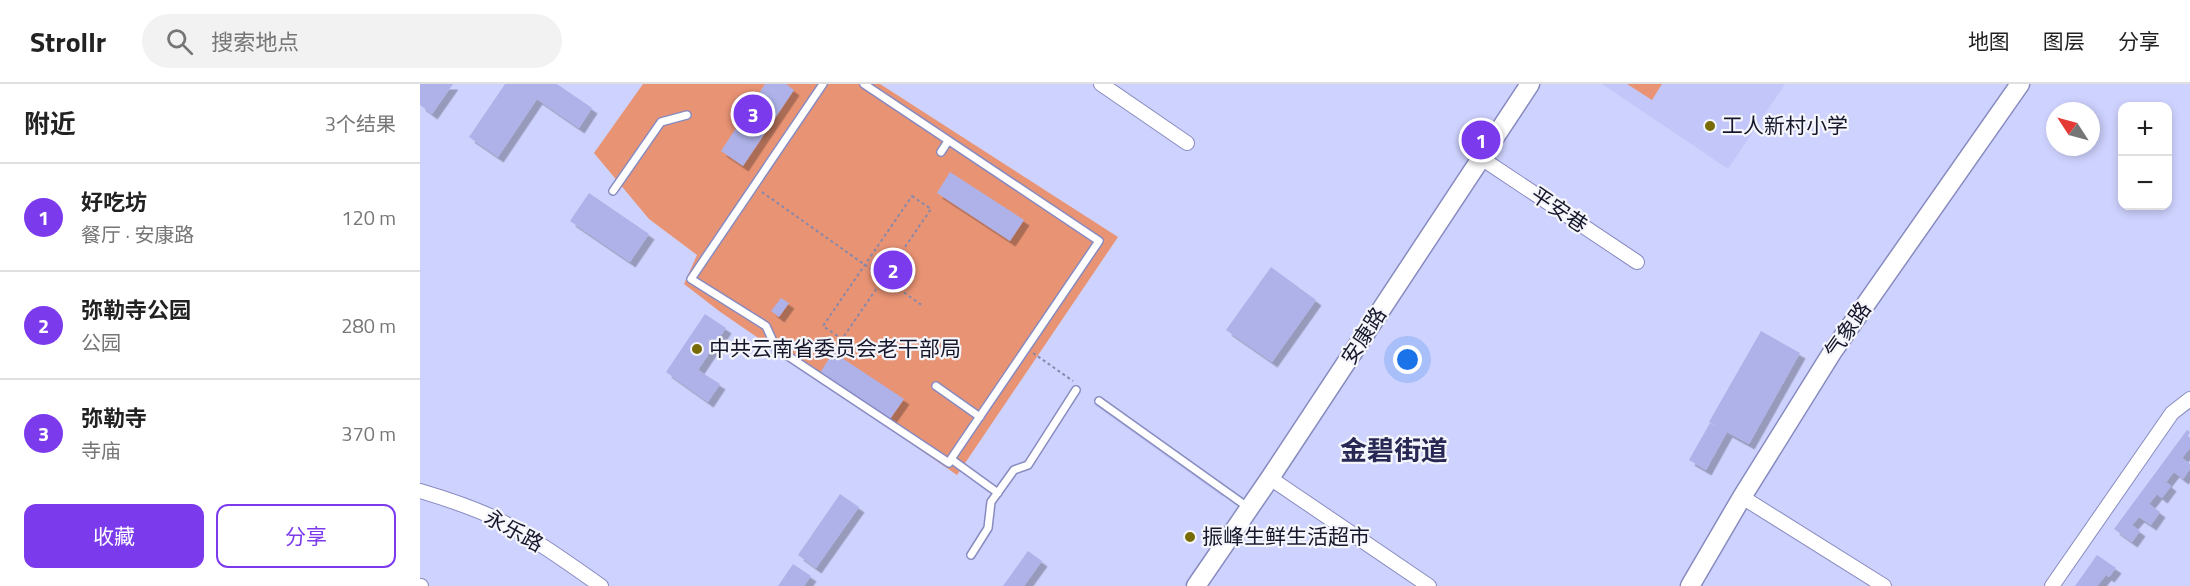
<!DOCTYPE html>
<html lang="zh">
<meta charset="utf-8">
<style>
body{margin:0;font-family:"Titillium Web","Noto Sans SC",sans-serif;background:#f2f2f2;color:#222}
.controls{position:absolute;right:18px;top:18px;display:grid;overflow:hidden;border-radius:12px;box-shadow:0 3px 9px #0003}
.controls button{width:54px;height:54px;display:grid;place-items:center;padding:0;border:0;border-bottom:2px solid #e0e0e0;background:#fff;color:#222;font:30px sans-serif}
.compass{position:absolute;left:1626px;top:18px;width:54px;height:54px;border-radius:50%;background:#fff;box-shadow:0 3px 9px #0003;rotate:306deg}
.you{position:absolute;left:988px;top:276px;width:21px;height:21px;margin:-15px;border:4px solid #fff;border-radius:50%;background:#1a73e8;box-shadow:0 0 0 9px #1a73e833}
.badge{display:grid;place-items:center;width:39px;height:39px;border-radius:50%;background:#7c3aed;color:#fff;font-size:20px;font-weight:700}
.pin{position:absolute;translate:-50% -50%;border:3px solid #fff;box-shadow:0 2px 6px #0006}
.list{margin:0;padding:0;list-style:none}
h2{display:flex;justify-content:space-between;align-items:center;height:78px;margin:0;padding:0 24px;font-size:26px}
h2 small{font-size:20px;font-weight:400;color:#767676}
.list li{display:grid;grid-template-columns:39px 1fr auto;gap:18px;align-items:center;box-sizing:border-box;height:108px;padding:0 24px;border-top:2px solid #e0e0e0}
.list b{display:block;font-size:22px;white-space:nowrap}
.list p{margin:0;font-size:20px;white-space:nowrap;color:#767676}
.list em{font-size:20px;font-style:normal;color:#767676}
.actions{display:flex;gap:12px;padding:18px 24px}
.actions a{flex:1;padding:14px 0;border:2px solid #7c3aed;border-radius:12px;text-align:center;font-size:21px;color:#7c3aed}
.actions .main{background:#7c3aed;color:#fff}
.icon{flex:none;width:33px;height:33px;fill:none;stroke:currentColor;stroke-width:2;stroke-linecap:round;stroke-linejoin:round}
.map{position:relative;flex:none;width:1770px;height:502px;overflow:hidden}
header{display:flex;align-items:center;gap:36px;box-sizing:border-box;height:84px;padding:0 30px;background:#fff;border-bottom:2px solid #e0e0e0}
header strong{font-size:28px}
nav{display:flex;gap:33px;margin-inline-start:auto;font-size:21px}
.search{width:420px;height:54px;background:#f2f2f2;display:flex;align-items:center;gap:15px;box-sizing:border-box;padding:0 21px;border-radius:33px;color:#767676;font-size:22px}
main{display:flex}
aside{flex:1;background:#fff}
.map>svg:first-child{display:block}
.built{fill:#c2c6f9}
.green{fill:#e89374}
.building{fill:#aeb2e8;filter:url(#shadow)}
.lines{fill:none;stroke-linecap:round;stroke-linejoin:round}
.lane-casing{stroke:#888bbf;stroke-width:10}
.street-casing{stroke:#888bbf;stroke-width:16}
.secondary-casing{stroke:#888bbf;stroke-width:21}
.path{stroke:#8689ab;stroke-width:2;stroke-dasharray:3 3;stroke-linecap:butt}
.lane{stroke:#fff;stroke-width:7}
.street{stroke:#fff;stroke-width:14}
.secondary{stroke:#fff;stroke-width:18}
.poi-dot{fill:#786b05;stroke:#f5f6fc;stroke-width:2}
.labels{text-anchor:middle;stroke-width:4.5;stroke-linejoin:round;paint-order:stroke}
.poi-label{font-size:21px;fill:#16172b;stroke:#f5f6fc;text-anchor:start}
.street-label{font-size:21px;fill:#16172b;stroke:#f5f6fc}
.district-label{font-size:27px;font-weight:bold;fill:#282854;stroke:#f5f6fc}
</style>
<header>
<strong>Strollr</strong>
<div class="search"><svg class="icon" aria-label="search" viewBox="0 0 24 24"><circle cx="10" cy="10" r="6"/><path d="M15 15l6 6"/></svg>搜索地点</div>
<nav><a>地图</a><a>图层</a><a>分享</a></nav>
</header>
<main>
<aside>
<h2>附近<small>3个结果</small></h2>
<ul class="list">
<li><span class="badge">1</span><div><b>好吃坊</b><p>餐厅 · 安康路</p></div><em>120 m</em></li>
<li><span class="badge">2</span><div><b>弥勒寺公园</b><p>公园</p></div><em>280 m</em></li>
<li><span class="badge">3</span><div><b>弥勒寺</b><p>寺庙</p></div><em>370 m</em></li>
</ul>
<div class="actions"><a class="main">收藏</a><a>分享</a></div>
</aside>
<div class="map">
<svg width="1770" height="502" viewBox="0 0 1770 502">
<defs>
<filter id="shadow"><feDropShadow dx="5.5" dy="5.5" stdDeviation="0" flood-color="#0004"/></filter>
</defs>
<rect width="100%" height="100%" fill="#ced2fe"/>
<path class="built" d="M1182 0H1365L1308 85Z
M679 312 809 405 803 413 673 320Z"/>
<path class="green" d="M223 0H460L698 153 537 391 299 227 264 200 277 171 229 135 174 69Z
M1207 0H1242L1232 16Z"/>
<path class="building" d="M0 0H33L12 30 0 21Z
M85 0H137L172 24 159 44 117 15 78 73 49 53Z
M345 0H366L374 6 323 82 301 67Z
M530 88 604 136 590 157 517 109Z
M169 109 229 150 210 178 150 137Z
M851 183 896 216 852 278 806 246Z
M361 214 369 219 359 233 351 227Z
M285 230 306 244 278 286 300 300 288 318 246 288Z
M1341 247 1380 269 1329 360 1307 348 1286 386 1269 376 1290 339 1305 347 1289 338Z
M413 268 484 315 470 335 400 289Z
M1767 346 1770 348 1768 352 1770 354V364L1762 374 1770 380V385L1763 395 1754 388 1746 398 1751 402 1742 414 1737 410 1729 420 1740 428 1731 441 1719 433 1712 441 1720 447 1712 458 1694 445Z
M420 410 439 423 396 484 378 471Z
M608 467 622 477 604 502H583Z
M1677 471 1696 484 1689 493 1686 491 1677 502H1655Z
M373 480 391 492 384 502H358Z"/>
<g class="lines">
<defs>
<path id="lane" d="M403 0 271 195 346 242 356 264 529 379 531 375 578 409
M444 0 679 157 531 375
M521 68 528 57
M193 107 241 38 267 31
M516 302 560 333
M679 317 829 424
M551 471 568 444 571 418 594 386 608 381 656 306"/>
<path id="street" d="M681 0 767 59
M1061 74 1217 178
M850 394 1009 502
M0 407C27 415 54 424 79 436 115 455 148 479 181 502
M1322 413 1464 502
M0 502H1
M1632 502 1752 329 1770 315"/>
<path id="secondary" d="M776 502 850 394 1110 0
M1270 502 1322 413 1413 267 1600 0"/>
</defs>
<use href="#lane" class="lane-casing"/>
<use href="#street" class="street-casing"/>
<use href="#secondary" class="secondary-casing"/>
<path class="path" d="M342 108 503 222
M492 112 511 125 422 255 403 242Z
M613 269 653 297"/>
<use href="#lane" class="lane"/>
<use href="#street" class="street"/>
<use href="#secondary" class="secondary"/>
</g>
<g class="poi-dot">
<circle cx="1290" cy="42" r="6"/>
<circle cx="277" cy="265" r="6"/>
<circle cx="770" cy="453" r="6"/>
</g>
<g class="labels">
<g class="poi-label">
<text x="1302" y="49">工人新村小学</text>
<text x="289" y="272">中共云南省委员会老干部局</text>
<text x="782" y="460">振峰生鲜生活超市</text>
</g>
<g class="street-label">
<text transform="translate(1139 126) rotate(34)" y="7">平安巷</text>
<text transform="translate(1428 246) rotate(-55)" y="7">气象路</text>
<text transform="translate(944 252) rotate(-57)" y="7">安康路</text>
<text transform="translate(94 447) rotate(29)" y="7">永乐路</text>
</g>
<g class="district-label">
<text x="974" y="376">金碧街道</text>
</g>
</g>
</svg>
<div class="controls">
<button>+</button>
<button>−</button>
</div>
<svg class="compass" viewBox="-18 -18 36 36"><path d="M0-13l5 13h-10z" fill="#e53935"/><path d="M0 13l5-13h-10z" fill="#767676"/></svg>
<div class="you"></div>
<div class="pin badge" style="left:1061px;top:56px">1</div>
<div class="pin badge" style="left:473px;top:186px">2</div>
<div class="pin badge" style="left:333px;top:30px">3</div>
</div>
</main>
